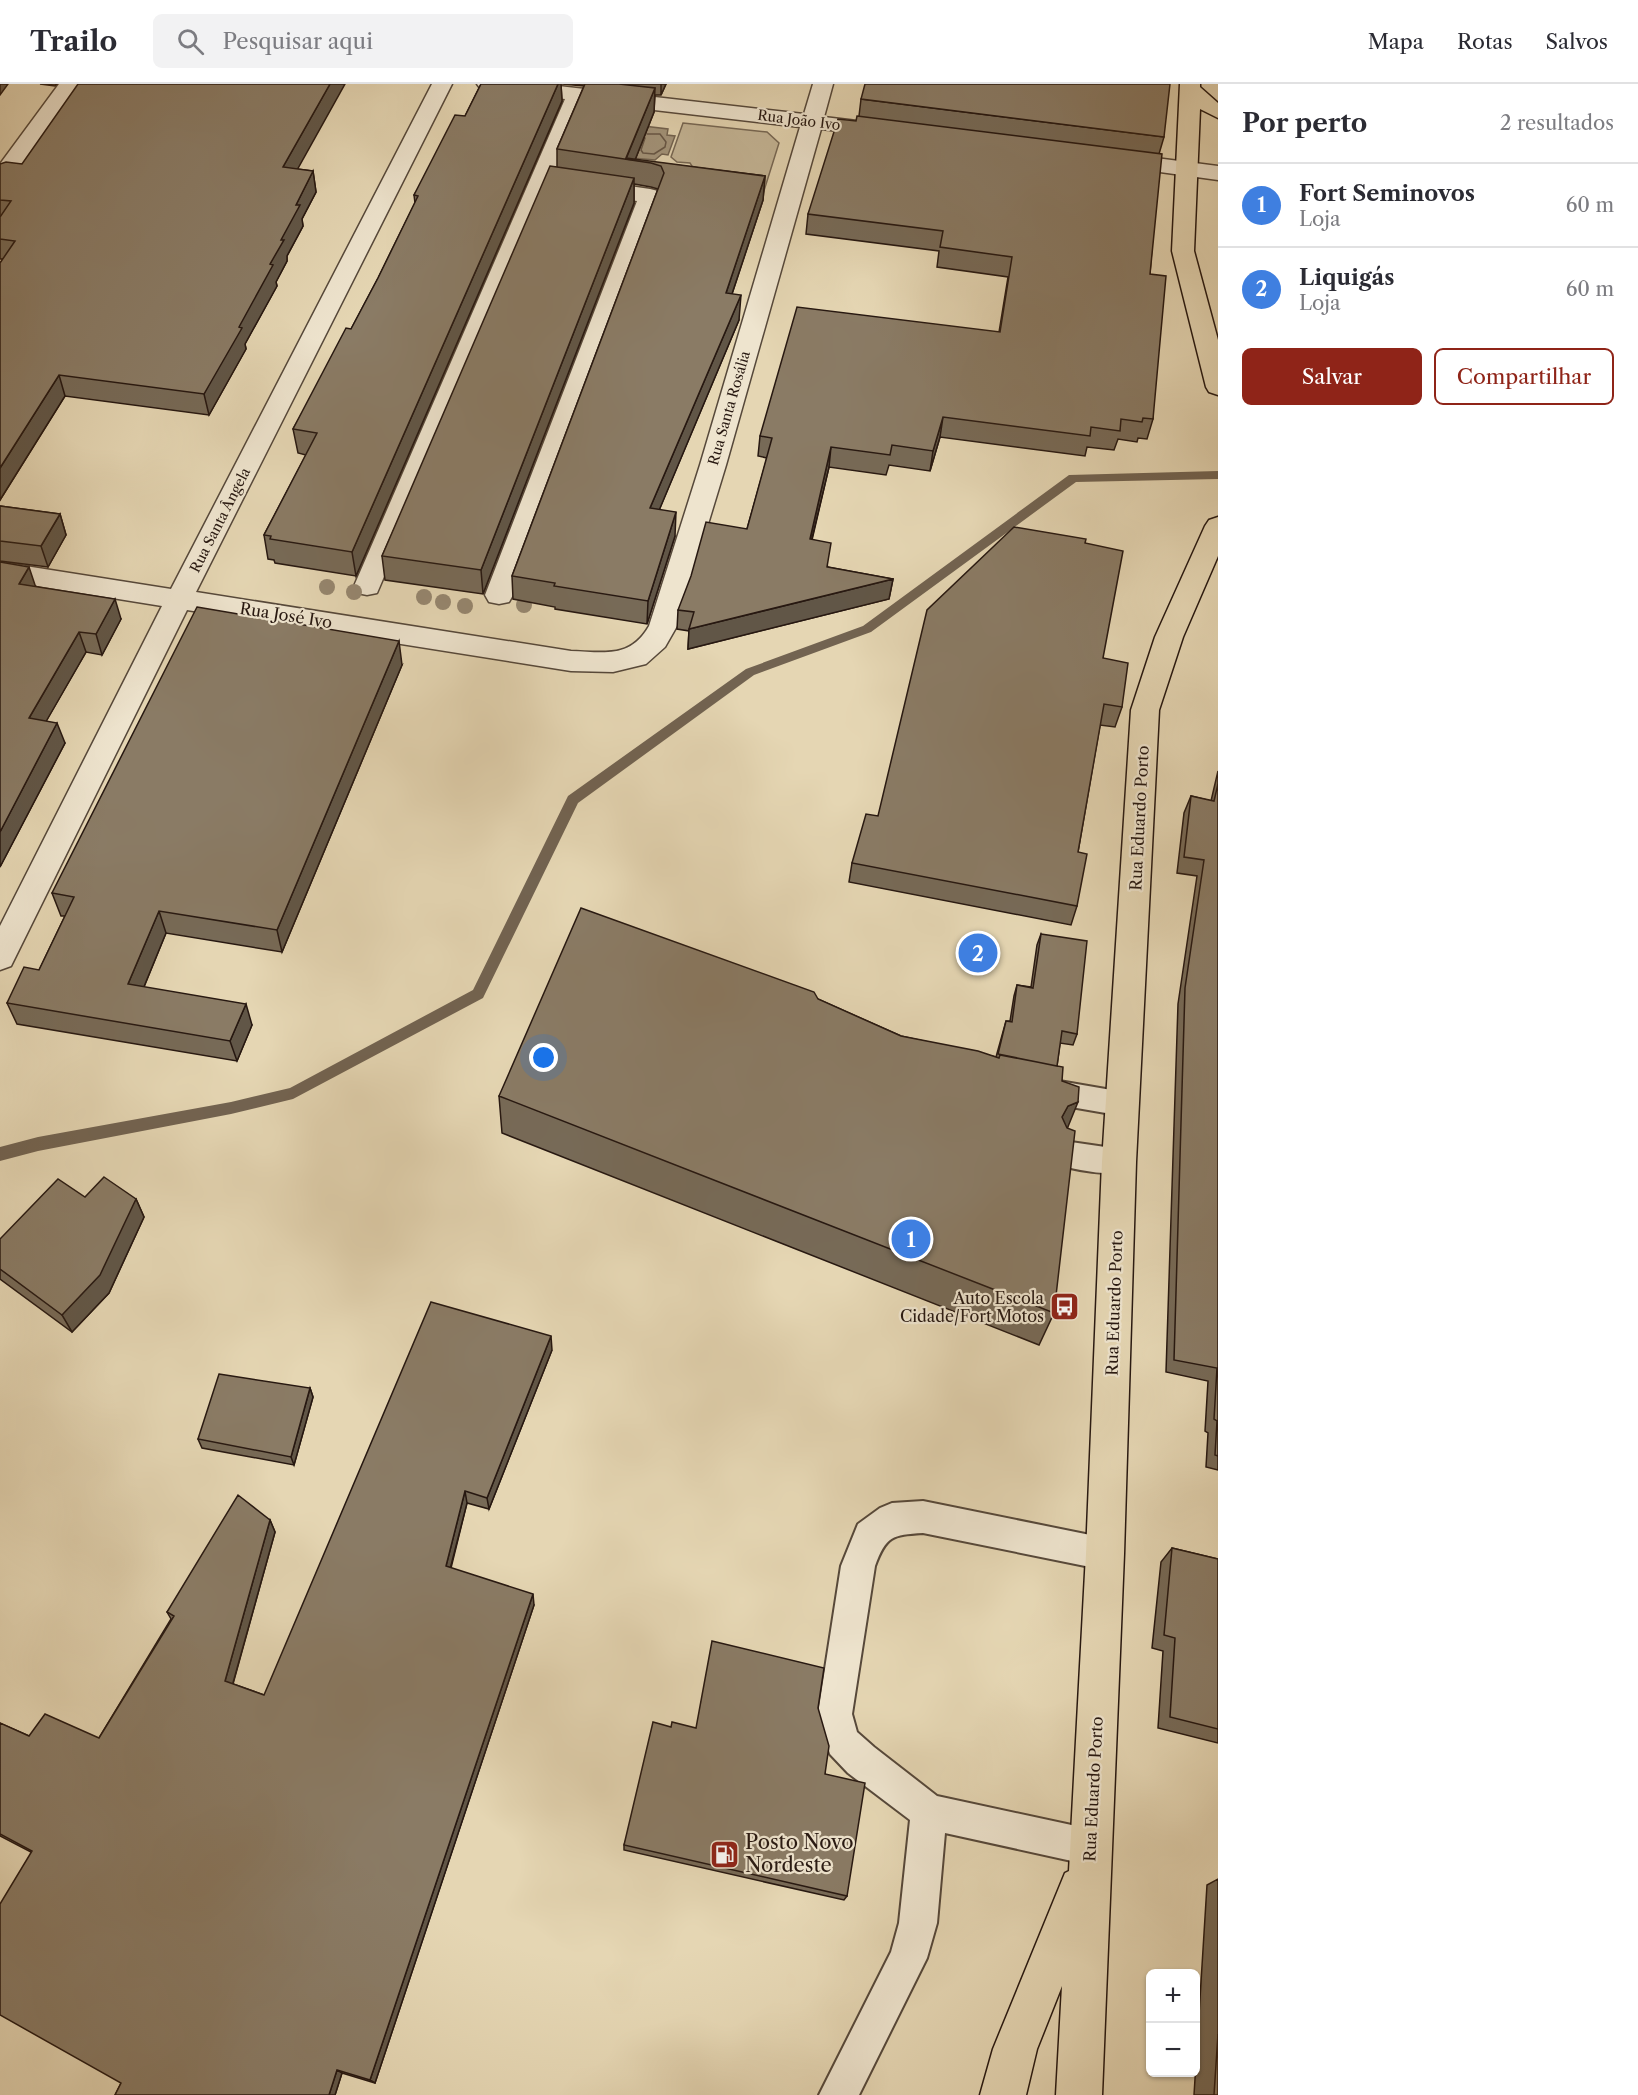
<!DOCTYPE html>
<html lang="pt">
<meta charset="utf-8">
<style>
body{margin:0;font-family:"Libre Caslon Text",serif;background:#f2f2f3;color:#2b2b33}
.controls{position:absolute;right:18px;bottom:18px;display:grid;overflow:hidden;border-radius:9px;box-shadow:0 2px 4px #0004}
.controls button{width:54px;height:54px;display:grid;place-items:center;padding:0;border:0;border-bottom:2px solid #e1e1e2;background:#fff;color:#2b2b33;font:30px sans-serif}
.you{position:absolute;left:544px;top:974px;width:21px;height:21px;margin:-15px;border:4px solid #fff;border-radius:50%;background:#1a73e8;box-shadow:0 0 0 9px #1a73e833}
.badge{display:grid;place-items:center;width:39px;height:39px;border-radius:50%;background:#8f2418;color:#fff;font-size:20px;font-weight:700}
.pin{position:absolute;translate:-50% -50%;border:3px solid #fff;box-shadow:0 2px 6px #0006}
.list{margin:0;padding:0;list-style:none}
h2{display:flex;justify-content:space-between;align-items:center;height:78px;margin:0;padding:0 24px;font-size:26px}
h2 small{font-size:20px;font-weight:400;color:#7c7c81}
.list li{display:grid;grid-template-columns:39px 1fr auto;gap:18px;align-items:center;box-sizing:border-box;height:84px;padding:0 24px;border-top:2px solid #e1e1e2}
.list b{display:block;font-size:22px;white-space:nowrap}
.list p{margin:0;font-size:20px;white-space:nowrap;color:#7c7c81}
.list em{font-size:20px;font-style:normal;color:#7c7c81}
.actions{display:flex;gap:12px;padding:18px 24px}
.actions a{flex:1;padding:14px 0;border:2px solid #8f2418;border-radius:9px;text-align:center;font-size:21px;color:#8f2418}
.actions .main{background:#8f2418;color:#fff}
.icon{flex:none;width:33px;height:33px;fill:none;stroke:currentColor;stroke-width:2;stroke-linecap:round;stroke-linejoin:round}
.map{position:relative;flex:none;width:1218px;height:2011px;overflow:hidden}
header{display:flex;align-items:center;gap:36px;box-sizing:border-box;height:84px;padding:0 30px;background:#fff;border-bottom:2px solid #e1e1e2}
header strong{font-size:28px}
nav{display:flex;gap:33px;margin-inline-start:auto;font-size:21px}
.search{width:420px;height:54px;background:#f2f2f3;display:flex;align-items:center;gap:15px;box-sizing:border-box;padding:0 21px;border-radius:9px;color:#7c7c81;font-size:22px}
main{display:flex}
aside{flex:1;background:#fff}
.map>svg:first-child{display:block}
.green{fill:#c5b697;stroke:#766754;stroke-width:1.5}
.water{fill:#a4957c;stroke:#726351;stroke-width:1.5}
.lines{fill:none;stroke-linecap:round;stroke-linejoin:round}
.shore{stroke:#665646;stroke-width:1.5}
.stream{fill:#726351;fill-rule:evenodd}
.lane-casing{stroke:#56483a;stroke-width:4}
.street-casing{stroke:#56483a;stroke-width:3}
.primary-casing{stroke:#271811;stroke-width:3}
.lane{fill:#eee4ce;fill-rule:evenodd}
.street{fill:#eee4ce;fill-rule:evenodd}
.primary{fill:#e5d6b3;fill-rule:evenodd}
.tree{fill:#968770}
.wall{fill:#776a57;stroke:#271811;stroke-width:1.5}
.shaded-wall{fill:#615647;stroke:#271811;stroke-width:1.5}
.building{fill:#8a7b65;stroke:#271811;stroke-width:1.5}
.labels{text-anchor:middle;stroke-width:4.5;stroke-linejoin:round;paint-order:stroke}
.far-street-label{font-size:14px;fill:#271811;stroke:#eee4ce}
.street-label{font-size:16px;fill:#271811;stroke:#eee4ce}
.poi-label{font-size:16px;fill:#271811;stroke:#eee4ce;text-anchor:end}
.near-poi-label{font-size:20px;fill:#271811;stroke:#eee4ce;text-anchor:start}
</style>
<header>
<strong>Trailo</strong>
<div class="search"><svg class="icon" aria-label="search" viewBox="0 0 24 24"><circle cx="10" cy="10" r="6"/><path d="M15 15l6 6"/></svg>Pesquisar aqui</div>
<nav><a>Mapa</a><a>Rotas</a><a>Salvos</a></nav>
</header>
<main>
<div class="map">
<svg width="1218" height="2011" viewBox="0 0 1218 2011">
<rect width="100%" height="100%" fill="#e5d6b3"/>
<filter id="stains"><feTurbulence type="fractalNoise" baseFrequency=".00333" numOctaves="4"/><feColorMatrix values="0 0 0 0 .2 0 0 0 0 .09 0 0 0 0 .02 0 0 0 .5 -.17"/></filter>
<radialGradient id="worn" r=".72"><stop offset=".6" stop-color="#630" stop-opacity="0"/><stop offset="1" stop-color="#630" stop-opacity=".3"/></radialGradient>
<path class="green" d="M683 39 767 48 779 59 762 113 684 104 692 82 690 79 677 78 671 73Z"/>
<path class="water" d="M610 38 668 45 667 51 675 52 668 71 662 70 655 76 632 74Z"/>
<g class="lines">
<path class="shore" d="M645 54 641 66 643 69 654 70 665 63 666 58 660 50H647"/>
<path class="stream" d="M1218 387V395L1076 398 871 548 754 591 578 719 483 914 293 1015 231 1030 38 1067 0 1077V1063L38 1053 231 1018 290 1004 473 906 568 712 746 585 863 542 1069 391Z"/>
<defs>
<path id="lane" d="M1042 994 1123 1008 1133 1011 1137 1020 1133 1029 1123 1032 1042 1018 1032 1014 1028 1006 1032 998Z
M1064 1057 1119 1065 1129 1069 1134 1078 1129 1087C1111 1093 1073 1086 1054 1079L1049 1070 1054 1061Z
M923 1417 1105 1454 1117 1458 1122 1470 1117 1482 1105 1486 923 1449C892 1451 886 1452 875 1482L852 1630 857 1648 874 1663 937 1712 1090 1745 1103 1750 1108 1763 1103 1776 1090 1781 945 1749 937 1839 927 1874 859 2011H819L891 1868 899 1839 910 1736 848 1689 830 1670 818 1630 841 1482 858 1440 880 1424 892 1419Z"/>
<path id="street" d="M59 0H80L8 100 0 102V80Z
M432 0H452L196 508 571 567C604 568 630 575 649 542L700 381 800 43 585 18 554 91 650 105 658 107 661 112 513 511 509 518 499 520 489 518 485 511 637 117 549 104 380 502 377 509 367 511 357 509 354 502 565 15 487 6 480 4 477 0H541L804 30 813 0H833L824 33 882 40 890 41 893 46 890 51 882 52 821 45 726 381 677 542 665 563 646 580 613 588 571 587 187 526 11 882 0 886V842L162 522 0 496V478L171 505Z
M1117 69 1218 82V96L1109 81 1106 76 1109 71Z"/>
<path id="primary" d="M1180 0H1200V3L1218 19V34L1200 25 1194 167 1218 256V311L1209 308 1206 303 1172 167Z
M1218 433V472L1183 553 1159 626 1136 1078 1124 1470 1102 2011H1056L1062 1902 1037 1965 1026 2011H980L993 1965 1065 1789 1069 1787 1086 1470 1102 1078 1131 626 1155 553 1205 442 1209 436Z"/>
</defs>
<use href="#lane" class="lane-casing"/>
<use href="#street" class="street-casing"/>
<use href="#primary" class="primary-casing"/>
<use href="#lane" class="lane"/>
<use href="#street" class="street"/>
<use href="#primary" class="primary"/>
</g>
<g class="tree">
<circle cx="327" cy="503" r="8"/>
<circle cx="354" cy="508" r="8"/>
<circle cx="424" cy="513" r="8"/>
<circle cx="443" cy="518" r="8"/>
<circle cx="524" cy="521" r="8"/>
<circle cx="465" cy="522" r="8"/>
</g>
<path class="wall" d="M40 0H57L55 2Z
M481 0H561L562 17 356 492 275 479 274 476 268 475 264 451 306 371 298 369 293 345 351 245 378 194 415 119 414 111 465 32Z
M562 0H666L661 11H655L654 28 635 76 765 92 763 116 732 210 739 236 659 426 675 452 647 540 555 525V523L513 515 512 492 658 105 651 103 634 100V119L483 510 385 496 382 472 557 83V65L584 2Z
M861 15 1164 53 1159 70 1150 190 1153 335 1147 355 1138 354 1137 358 1118 355 1114 366 1087 363 1085 372 940 353 930 387 889 381 886 391 829 383 812 456 828 483 893 495 889 515 688 565 689 547 677 545 678 526 747 445 767 374 758 372 760 352 999 248 1008 193 937 183 939 167 806 150 808 130 859 32Z
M0 80H22L297 85 313 87 316 108 302 135 303 142 287 172V177L276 198 277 202 245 260 246 265 209 331 65 312 0 416V179L3 175H0Z
M0 422 60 430 66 451 48 483 0 477Z
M1085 459 1103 574 1122 623 1115 643 1100 641 1078 768 1077 822 1071 841 849 798 852 779 878 732Z
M35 502 121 535 102 571 86 568 46 637 65 659 0 783Z
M402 581 282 868 166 849 144 903 252 941 237 977 17 940 7 919 39 886 65 832H61L52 809Z
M1218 687V1386L1206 1383 1208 1349 1205 1347 1208 1297 1166 1288 1178 920 1197 792 1177 789 1184 729 1191 712 1211 717Z
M1041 850 1077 950 1073 961 1060 959 1057 982 1062 997 1067 1044 1054 1229 1039 1261 502 1049 499 1012 818 915 901 952 996 973 1006 937H1010L1014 912 1017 901 1031 903 1037 861Z
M85 1113 136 1115 144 1133 109 1209 72 1248 0 1195V1155Z
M552 1266 489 1425 467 1419 451 1484 534 1521 375 1999 342 1989 335 2011H115L121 1999 31 1768 0 1752V1639L29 1652 99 1654 171 1535 167 1528 270 1436 275 1448 233 1600 264 1611Z
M310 1304 313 1313 294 1381 202 1364 198 1355Z
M1172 1464 1218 1475V1659L1158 1644 1163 1567 1152 1564 1161 1478Z
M818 1624 825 1690 847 1812 844 1816 624 1766V1761L671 1643 696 1644Z
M1218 1795V2011H1194L1207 1801Z"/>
<path class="shaded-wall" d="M0 0H8L0 11Z
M330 0H345L287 104 283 83Z
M558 0H561L562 17 356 492 352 468Z
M661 0H666L661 11Z
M655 4 654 28 635 76 626 75Z
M313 87 316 108 302 135 303 142 287 172V177L276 198 277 202 245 260 246 265 209 331 204 310 270 180 296 121Z
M765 92 763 116 724 234 726 209Z
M634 94V119L483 510 481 486Z
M741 211 739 236 650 448V424Z
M59 291 65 312 0 416V384Z
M943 333 940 353 930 387 933 367Z
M831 363 829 383 807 475 810 455Z
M676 428 675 452 647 540 648 517Z
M60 430 66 451 48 483 41 462Z
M29 483 36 504 19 500Z
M893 495 889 515 688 565 689 545Z
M115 515 121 535 102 571 96 550Z
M79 548 86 568 36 655 29 634Z
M399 557 402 581 282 868 277 846Z
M57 639 65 659 0 783V748Z
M159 827 166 849 136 922 128 900Z
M246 920 252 941 237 977 230 957Z
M1078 1018 1063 1055 1062 1033 1068 1022Z
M136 1115 144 1133 109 1209 72 1248 62 1231Z
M551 1252 552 1266 489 1425 487 1414Z
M310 1304 313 1313 294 1381 291 1373Z
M465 1407 467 1419 448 1493 446 1482Z
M270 1436 275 1448 231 1606 225 1597Z
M533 1510 534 1521 375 1999 370 1996Z
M337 1986 342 1989 335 2011H329Z"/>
<path class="building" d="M78 0H330L283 83 313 87 296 121H300L281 156H284L270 180 273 181 239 243 242 244 204 310 59 291 0 384V179L15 157 0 155V133L11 117 0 116V80L6 78 22 80Z
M481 0H558L352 468 270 455 271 452 264 451 317 349 293 345 346 244 351 245 378 194 418 112 414 111 455 31 465 32Z
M585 0H619L655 4 626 74 765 92 726 209 741 211 650 424 676 428 648 517 554 502 555 499 512 492 664 89 661 82 651 79 557 65Z
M865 0H1170L1164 53 861 15Z
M857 32 1162 70 1150 190 1166 192 1153 335 1143 334 1142 338 1121 335 1120 347 1091 343 1090 352 943 333 933 367 892 361 890 371 831 363 810 455 831 459 827 483 893 495 689 545 694 528 678 526 691 492 706 438 747 445 772 354 760 352 797 223 1000 248 1012 173 940 163 943 147 808 130 838 35 856 37Z
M550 82 634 94 481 486 382 472Z
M0 422 60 430 41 462 0 457Z
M1014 443 1086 455 1085 459 1123 467 1103 574 1128 579 1122 623 1104 620 1078 768 1087 770 1077 822 852 779 866 730 878 732 927 526Z
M0 478 29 483 19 500 115 515 96 550 79 548 29 634 57 639 0 748Z
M197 523 399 557 277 846 159 827 128 900 246 920 230 957 7 919 24 883 39 886 74 813 52 809Z
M1218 700V1372L1215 1371 1217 1337 1214 1335 1217 1284 1174 1276 1185 904 1204 776 1184 773 1191 712 1214 717Z
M581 824 814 908 818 915 901 952 978 967 999 974 1000 971 1063 983 1062 997 1079 1003 1078 1018 1068 1022 1062 1033 1067 1044 1075 1047 1054 1229 499 1012Z
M1041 850 1087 857 1077 950 1062 947 1057 982 998 970 1006 937 1012 938 1017 901 1033 904Z
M104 1093 136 1115 100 1191 62 1231 0 1185V1155L58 1095 85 1113Z
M431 1218 551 1252 487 1414 465 1407 446 1482 533 1510 370 1996 337 1986 329 2011H115L121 1999 0 1931V1820L32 1767 0 1750V1639L29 1652 45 1630 99 1654 174 1532 167 1528 238 1411 270 1436 225 1597 264 1611Z
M219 1290 310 1304 291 1373 198 1355Z
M1172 1464 1218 1475V1645L1170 1633 1175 1554 1164 1551Z
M712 1557 824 1584 818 1624 829 1662 825 1690 865 1699 847 1812 624 1761 653 1638 671 1643 672 1638 696 1644Z
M1218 1950V2011H1214Z"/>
<defs>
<symbol id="bus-square" viewBox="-11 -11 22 22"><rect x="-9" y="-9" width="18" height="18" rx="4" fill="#8f2418" stroke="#eee4ce"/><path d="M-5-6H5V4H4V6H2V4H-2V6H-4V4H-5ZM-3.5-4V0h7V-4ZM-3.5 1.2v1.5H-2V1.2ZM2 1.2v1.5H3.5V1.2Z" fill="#fff"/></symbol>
<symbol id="fuel-square" viewBox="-11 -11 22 22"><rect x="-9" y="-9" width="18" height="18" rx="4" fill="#8f2418" stroke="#eee4ce"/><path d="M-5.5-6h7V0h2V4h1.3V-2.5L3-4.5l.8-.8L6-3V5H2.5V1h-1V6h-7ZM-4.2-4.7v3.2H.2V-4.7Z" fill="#fff"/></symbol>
</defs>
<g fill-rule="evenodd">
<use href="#bus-square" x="1048" y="1206" width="33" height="33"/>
<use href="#fuel-square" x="708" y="1754" width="33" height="33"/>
</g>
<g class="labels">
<g class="far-street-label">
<text transform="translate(799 36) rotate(7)" y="5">Rua João Ivo</text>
<text transform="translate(729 324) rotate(-74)" y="5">Rua Santa Rosália</text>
<text transform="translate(220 436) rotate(-63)" y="5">Rua Santa Ângela</text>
</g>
<g class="street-label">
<text transform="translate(286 531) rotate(9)" y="6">Rua José Ivo</text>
<text transform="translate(1139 734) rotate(-87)" y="6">Rua Eduardo Porto</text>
<text transform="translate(1114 1219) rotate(-88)" y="6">Rua Eduardo Porto</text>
<text transform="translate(1093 1705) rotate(-87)" y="6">Rua Eduardo Porto</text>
</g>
<g class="poi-label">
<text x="1044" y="1220">Auto Escola<tspan x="1044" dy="18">Cidade/Fort Motos</tspan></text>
</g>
<g class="near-poi-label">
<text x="745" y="1765">Posto Novo<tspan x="745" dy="23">Nordeste</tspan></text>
</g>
</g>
<rect width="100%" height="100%" filter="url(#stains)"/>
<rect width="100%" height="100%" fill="url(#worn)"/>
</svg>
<div class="controls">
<button>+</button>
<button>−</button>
</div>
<div class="you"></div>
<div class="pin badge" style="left:911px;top:1155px;background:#3f7fe0">1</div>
<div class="pin badge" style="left:978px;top:869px;background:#3f7fe0">2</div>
</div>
<aside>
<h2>Por perto<small>2 resultados</small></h2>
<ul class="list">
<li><span class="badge" style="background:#3f7fe0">1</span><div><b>Fort Seminovos</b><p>Loja</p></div><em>60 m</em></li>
<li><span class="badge" style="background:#3f7fe0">2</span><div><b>Liquigás</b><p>Loja</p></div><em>60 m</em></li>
</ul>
<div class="actions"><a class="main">Salvar</a><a>Compartilhar</a></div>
</aside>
</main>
